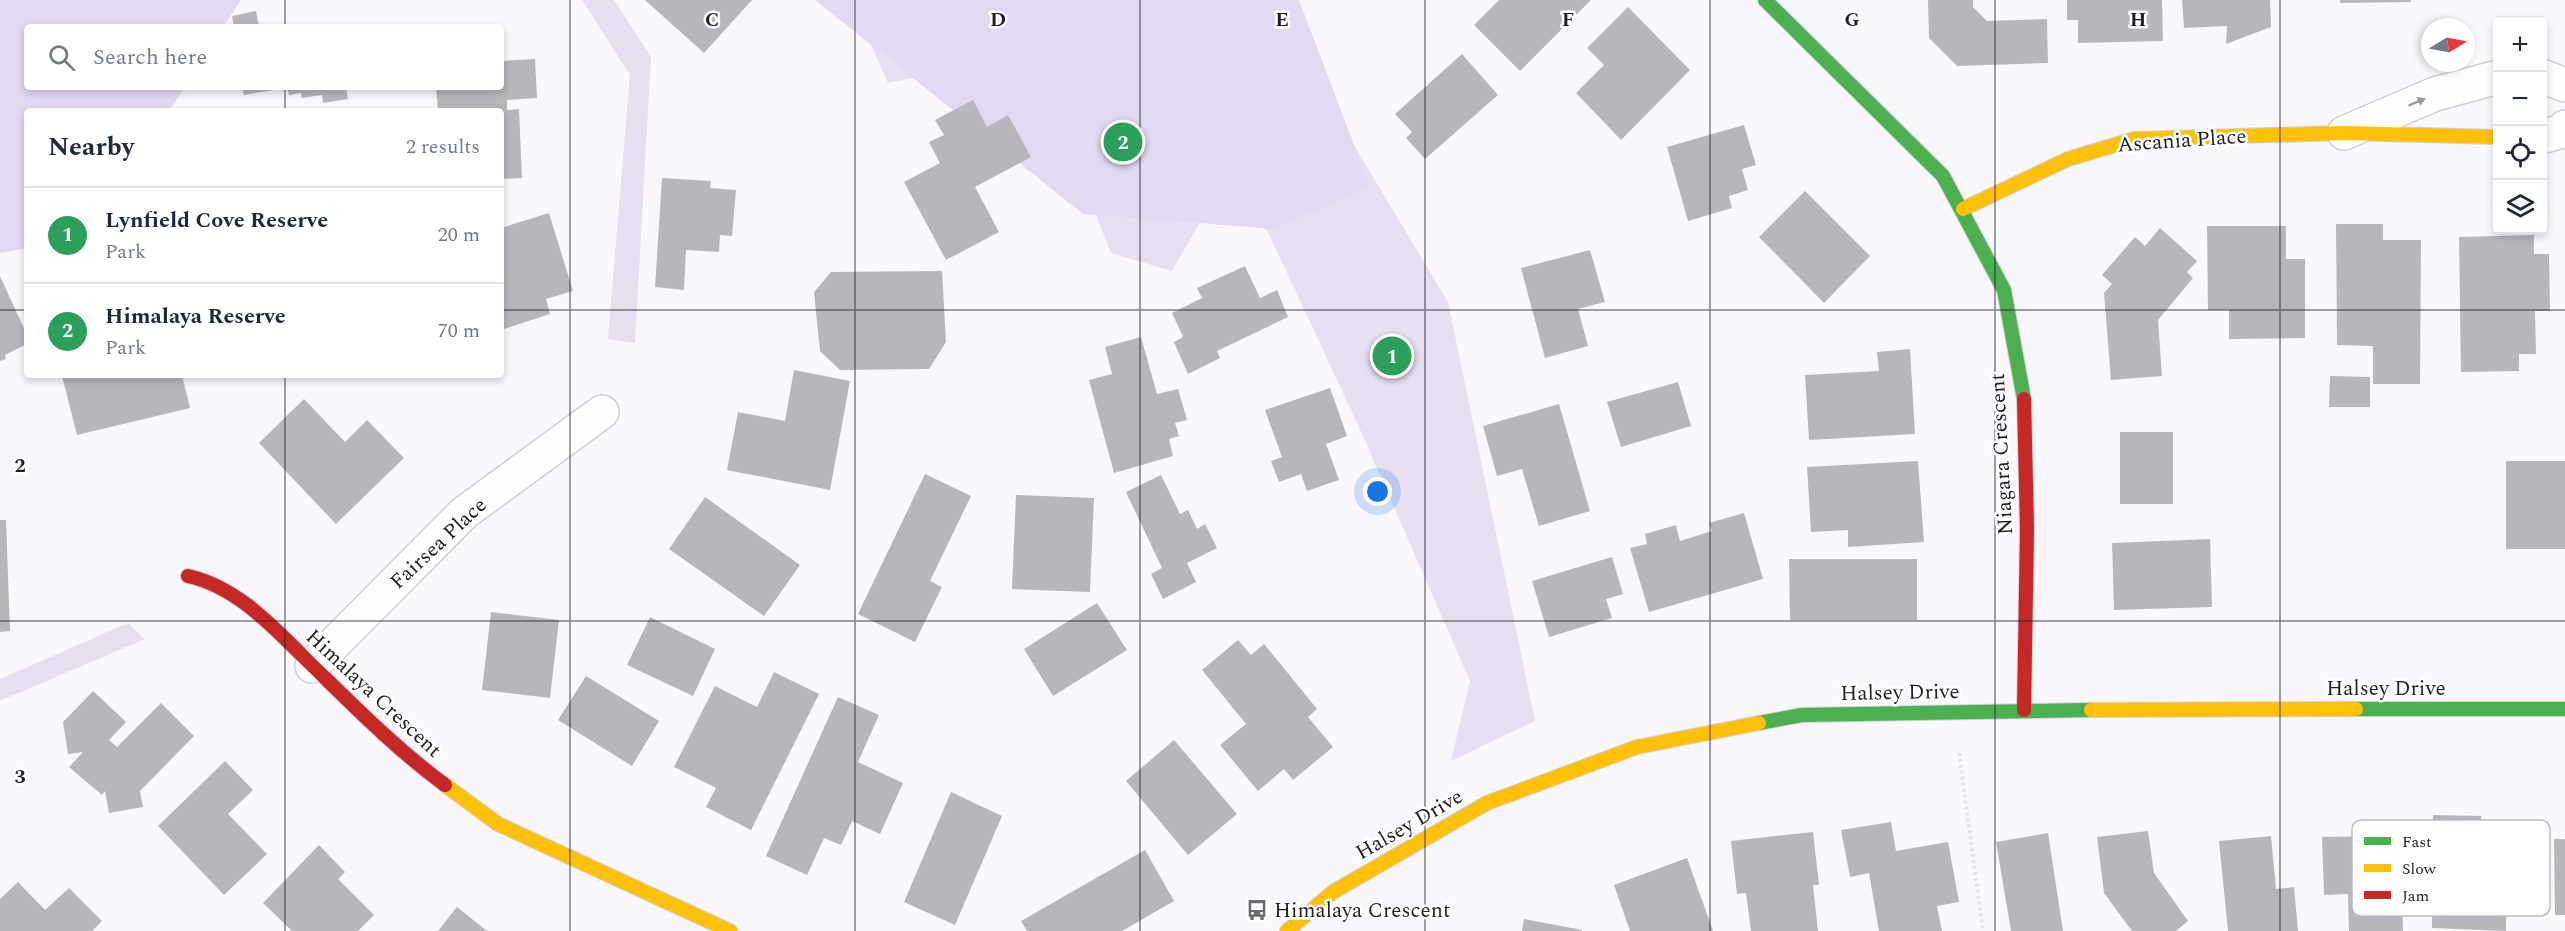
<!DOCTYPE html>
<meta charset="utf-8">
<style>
body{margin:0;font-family:Spectral,serif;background:#f2f2f3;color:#1f2937}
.controls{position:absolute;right:18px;top:18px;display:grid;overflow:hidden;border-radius:6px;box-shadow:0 3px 9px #0003}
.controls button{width:54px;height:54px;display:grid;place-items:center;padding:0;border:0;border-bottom:2px solid #e0e1e3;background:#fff;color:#1f2937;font:30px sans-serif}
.compass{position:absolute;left:2421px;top:18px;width:54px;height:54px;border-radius:50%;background:#fff;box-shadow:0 3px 9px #0003;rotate:80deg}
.you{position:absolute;left:1378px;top:492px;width:21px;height:21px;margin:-15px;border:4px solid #fff;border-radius:50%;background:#1a73e8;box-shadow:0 0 0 9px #1a73e833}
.badge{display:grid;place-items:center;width:39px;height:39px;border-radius:50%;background:#6b696f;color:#fff;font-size:20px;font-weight:700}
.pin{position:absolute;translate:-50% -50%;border:3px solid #fff;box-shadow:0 2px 6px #0006}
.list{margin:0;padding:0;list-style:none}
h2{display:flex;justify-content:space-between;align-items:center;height:78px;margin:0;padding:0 24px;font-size:26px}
h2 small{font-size:20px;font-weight:400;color:#747a83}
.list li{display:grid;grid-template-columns:39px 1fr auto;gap:18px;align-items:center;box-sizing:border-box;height:96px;padding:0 24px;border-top:2px solid #e0e1e3}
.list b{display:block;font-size:22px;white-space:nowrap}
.list p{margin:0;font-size:20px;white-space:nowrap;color:#747a83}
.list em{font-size:20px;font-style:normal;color:#747a83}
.icon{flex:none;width:33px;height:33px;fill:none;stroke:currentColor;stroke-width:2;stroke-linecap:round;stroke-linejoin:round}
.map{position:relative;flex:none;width:2565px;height:931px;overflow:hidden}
.search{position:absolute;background:#fff;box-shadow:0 3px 9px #0003;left:24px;top:24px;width:480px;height:66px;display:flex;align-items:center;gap:15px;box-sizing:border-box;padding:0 21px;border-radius:6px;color:#747a83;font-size:22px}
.panel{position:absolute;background:#fff;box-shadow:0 3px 9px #0003;left:24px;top:108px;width:480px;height:270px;border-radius:6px}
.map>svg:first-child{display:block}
.green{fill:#e5dfef}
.forest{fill:#e2d9f0}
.building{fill:#b8b6bc}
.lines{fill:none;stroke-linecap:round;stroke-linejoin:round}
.street-casing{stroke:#d1cfd5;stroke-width:36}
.fast-casing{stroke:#d1cfd5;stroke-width:16}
.slow-casing{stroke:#d1cfd5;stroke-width:16}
.jam-casing{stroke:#d1cfd5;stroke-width:16}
.path{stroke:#e3e2e3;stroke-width:4;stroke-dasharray:3 3;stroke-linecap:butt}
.street{stroke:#fefeff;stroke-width:33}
.fast{stroke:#4caf50;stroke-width:14}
.slow{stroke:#ffc107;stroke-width:14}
.jam{stroke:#c62828;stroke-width:14}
.oneway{fill:#9a989c}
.grid{fill:none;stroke:#1f1c23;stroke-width:1.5;stroke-opacity:0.55}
.labels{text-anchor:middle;stroke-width:5;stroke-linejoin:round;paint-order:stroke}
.street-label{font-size:21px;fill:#1f1c23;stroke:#fff}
.poi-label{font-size:21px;fill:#1f1c23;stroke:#fff;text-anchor:start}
.key{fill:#fff;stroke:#bcbbbd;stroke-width:1.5}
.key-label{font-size:16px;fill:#1f1c23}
.grid-label{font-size:20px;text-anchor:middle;font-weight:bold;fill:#1f1c23;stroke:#fff;stroke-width:5;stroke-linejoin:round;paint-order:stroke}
</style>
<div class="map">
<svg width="2565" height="931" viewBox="0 0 2565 931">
<rect width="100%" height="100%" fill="#f9f7fc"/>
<path class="green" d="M582 0H614L651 57 635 343 608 339 630 75Z
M851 0H1267L1448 302 1535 721 1451 761 1470 681 1359 427 1267 230 1213 200 1172 271 1111 253 1032 53 888 83Z
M128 623 145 639 0 701V679Z"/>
<path class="forest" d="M0 0H241L223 27H27V87H185L169 111H27V248L0 253Z
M815 0H1299L1370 187 1274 229 1083 214Z"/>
<path class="building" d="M645 0H752L704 53Z
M1499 0H1591L1520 71 1474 25Z
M1928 0H1973V7L1987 21 2047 19 2048 63 1957 66 1929 38Z
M2067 0H2162L2163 41 2078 43V20H2067Z
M2182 0H2270L2271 27 2226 44 2227 26 2184 28Z
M2340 0H2411V2L2340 3Z
M1628 7 1690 70 1621 140 1576 93 1604 65 1587 48Z
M256 11 259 27H234L232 16Z
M1462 54 1498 95 1425 159 1406 138 1412 132 1395 114Z
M535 59 537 98 507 100V110L519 109 522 178 501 179V111H438L436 87H501V61Z
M242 87H284L285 88 244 95Z
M287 87H346L348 99 323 103 322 95 302 98 301 93 289 95Z
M973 100 987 127 1008 115 1031 157 975 187 999 232 946 260 904 182 940 163 929 142 944 135 935 120Z
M1744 125 1756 165 1742 169 1748 190 1729 196 1732 208 1688 221 1667 147Z
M662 178 711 181 710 188 736 190 732 236 720 235 719 252 686 250 684 290 655 287Z
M1805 191 1870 256 1824 303 1759 237Z
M549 213 573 291 546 299 550 314 501 330V228Z
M2336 224H2383V240H2421L2420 384H2373V346L2337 345Z
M2207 226H2286V259H2305V338L2229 339V310H2208Z
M2160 228 2197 261 2187 272 2193 278 2158 320 2162 376 2111 380 2104 293 2112 284 2102 275 2135 237 2145 246Z
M2534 235V254H2549L2550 311H2535L2536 354H2519V371L2461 372 2459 237Z
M1590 250 1605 302 1578 309 1588 346 1545 358 1521 268Z
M1245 266 1260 298 1277 290 1288 317 1217 351 1220 358 1188 374 1174 342 1183 337 1172 313 1202 298 1197 288Z
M942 271 946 342 929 369 840 370 820 351 814 292 831 272Z
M0 276 27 335V344L5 355 6 359 0 361Z
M1141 337 1157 394 1178 389 1187 420 1175 423 1179 436 1169 439 1173 456 1114 473 1089 380 1112 374 1105 347Z
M1910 349 1915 434 1809 440 1805 375 1879 371 1877 352Z
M794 370 850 381 830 490 727 470 738 412 785 421Z
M182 375 190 408 77 435 62 376Z
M2330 376 2370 377V407H2329Z
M1678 382 1691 426 1621 447 1607 402Z
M1330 388 1347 436 1326 444 1339 480 1307 491 1301 474 1279 482 1271 461 1282 457 1265 410Z
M304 399 345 442 367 420 404 458 336 524 259 443Z
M1559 404 1590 511 1539 526 1522 469 1497 476 1483 426Z
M2120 432H2173V504H2120Z
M1918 461 1924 542 1848 547V530L1811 532 1807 467Z
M2506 461H2565V549H2506Z
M925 474 971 496 930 581 942 587 915 642 858 614Z
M1161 475 1180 514 1188 510 1197 529 1205 524 1217 548 1187 563 1196 582 1163 599 1151 574 1162 568 1126 492Z
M1016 495 1094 498 1090 592 1012 589Z
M705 497 800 565 764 616 669 549Z
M1744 513 1763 579 1649 612 1630 548 1647 544 1645 534 1676 525 1680 541 1712 531 1709 523Z
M0 520H6L10 631 0 632Z
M2210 539 2212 607 2114 610 2112 543Z
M1612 557 1623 594 1606 599 1612 618 1549 637 1532 581Z
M1789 559H1917V620H1790Z
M1097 603 1127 650 1053 696 1024 649Z
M491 612 559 620 550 698 482 690Z
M650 617 715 649 693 696 627 665Z
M1238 640 1251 655 1264 644 1317 709 1308 717 1333 747 1293 780 1284 769 1258 791 1220 745 1246 724 1202 670Z
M774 672 819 694 751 830 706 807 716 788 674 767 715 686 757 707Z
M586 676 659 721 632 766 558 720Z
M93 691 126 722 109 740 117 747 161 703 194 736 140 791 143 807 109 813 105 791 102 795 69 767 83 752 68 754 63 722Z
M838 697 879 715 858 762 903 783 880 834 852 821 841 845 824 838 807 875 766 856Z
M1174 740 1237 814 1188 855 1126 781Z
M225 761 253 790 228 814 267 854 224 895 158 826Z
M951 792 1002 816 955 925 904 902Z
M2433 815 2481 816V827L2521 828 2520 915H2506V931L2432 928Z
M1891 822 1896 851 1948 842 1959 902 1937 906 1942 931H1879L1869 873 1850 877 1841 830Z
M2148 831 2154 873 2188 921 2176 931H2132L2104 893 2097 837Z
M1813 832 1819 885H1813L1818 931H1751L1746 893 1737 894 1731 841Z
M2048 833 2063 931H2011L1996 842Z
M2271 836 2276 889 2294 887 2298 931H2228L2219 841Z
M2378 836 2379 883 2402 882 2403 931H2349L2348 894 2324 895 2322 837Z
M2554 839H2565V915H2555Z
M319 845 345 872 338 879 374 915 358 931H292L263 903Z
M1145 850 1174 901 1122 931H1027L1021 921Z
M1687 858 1713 931H1630L1614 885Z
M18 882 45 910 69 888 102 921 92 931H0V899Z
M457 907 487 931H438Z
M1524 919 1582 930V931H1522Z"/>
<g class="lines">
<defs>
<path id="street" d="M2542 76 2565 85
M2344 133 2435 94 2498 77
M2542 137 2562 131 2565 127
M312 666 464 513 602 412"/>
<path id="fast" d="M1765 0 1943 176 2004 290 2024 399
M2356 709H2565
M1759 723 1802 715 2091 710"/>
<path id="slow" d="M1963 209 2068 159 2135 139 2344 133 2498 137
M2091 710 2356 709
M445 785 498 824 730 931
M1287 931 1333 892 1487 803 1637 747 1759 723"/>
<path id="jam" d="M188 576C242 588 280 635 319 672 360 712 399 751 445 785
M2024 710 2027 529 2024 399"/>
</defs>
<use href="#street" class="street-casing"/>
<use href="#fast" class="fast-casing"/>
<use href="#slow" class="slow-casing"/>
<use href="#jam" class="jam-casing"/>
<path class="path" d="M594 0 643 82 626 313 620 338
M0 690 134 630
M1959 753 1983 931"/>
<use href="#street" class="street"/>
<use href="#fast" class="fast"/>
<use href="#slow" class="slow"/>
<use href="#jam" class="jam"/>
</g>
<defs><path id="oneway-solid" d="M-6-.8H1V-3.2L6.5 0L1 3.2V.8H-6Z" transform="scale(1.5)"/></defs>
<use class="oneway" href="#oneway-solid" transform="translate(2417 102) rotate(-23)"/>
<path class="grid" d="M285 0V27M570 0V931M855 0V931M1140 0V931M1425 0V931M1710 0V931M1995 0V931M2280 0V931M285 87V111M0 310H27M501 310H2565M285 375V931M0 621H2565"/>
<defs>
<symbol id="bus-bare" viewBox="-9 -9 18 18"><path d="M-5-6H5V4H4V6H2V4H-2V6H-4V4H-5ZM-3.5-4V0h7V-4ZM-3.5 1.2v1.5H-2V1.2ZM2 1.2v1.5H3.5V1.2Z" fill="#6b696f" stroke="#fff" stroke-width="2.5" paint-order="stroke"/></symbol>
</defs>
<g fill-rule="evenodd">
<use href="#bus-bare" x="1242" y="895" width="30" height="30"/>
</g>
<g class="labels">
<g class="street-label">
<text transform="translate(2182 140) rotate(-4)" y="7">Ascania Place</text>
<text transform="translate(2001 454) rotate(-93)" y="7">Niagara Crescent</text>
<text transform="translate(438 543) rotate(-43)" y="7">Fairsea Place</text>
<text x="2386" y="695">Halsey Drive</text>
<text transform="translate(1900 692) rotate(-1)" y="7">Halsey Drive</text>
<text transform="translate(374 693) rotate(43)" y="7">Himalaya Crescent</text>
<text transform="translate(1409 824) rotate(-30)" y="7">Halsey Drive</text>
</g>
<g class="poi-label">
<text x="1274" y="917">Himalaya Crescent</text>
</g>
</g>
<rect x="2352" y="820" width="198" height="96" rx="9" class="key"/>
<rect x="2364" y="837" width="27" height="8" fill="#4caf50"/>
<rect x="2364" y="864" width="27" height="8" fill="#ffc107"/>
<rect x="2364" y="891" width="27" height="8" fill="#c62828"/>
<g class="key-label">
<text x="2402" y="847">Fast</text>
<text x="2402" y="874">Slow</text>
<text x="2402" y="901">Jam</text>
</g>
<g class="grid-label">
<text x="712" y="26">C</text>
<text x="998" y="26">D</text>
<text x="1282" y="26">E</text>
<text x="1568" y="26">F</text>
<text x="1852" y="26">G</text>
<text x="2138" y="26">H</text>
<text x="20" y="472">2</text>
<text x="20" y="783">3</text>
</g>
</svg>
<div class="controls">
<button>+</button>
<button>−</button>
<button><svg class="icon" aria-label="locate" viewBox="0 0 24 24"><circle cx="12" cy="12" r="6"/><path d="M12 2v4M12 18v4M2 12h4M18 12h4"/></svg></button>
<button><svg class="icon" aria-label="layers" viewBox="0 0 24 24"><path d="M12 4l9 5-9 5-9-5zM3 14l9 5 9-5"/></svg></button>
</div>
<svg class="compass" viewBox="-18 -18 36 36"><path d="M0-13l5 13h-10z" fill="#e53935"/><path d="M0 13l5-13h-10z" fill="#747a83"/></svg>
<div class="you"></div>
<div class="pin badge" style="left:1392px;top:356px;background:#2e9e5b">1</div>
<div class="pin badge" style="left:1123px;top:142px;background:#2e9e5b">2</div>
<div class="search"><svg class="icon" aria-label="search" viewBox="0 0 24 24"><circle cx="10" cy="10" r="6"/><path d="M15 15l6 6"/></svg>Search here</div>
<section class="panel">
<h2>Nearby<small>2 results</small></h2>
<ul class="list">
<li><span class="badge" style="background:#2e9e5b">1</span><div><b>Lynfield Cove Reserve</b><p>Park</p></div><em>20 m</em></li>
<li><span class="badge" style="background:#2e9e5b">2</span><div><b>Himalaya Reserve</b><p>Park</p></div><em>70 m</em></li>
</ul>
</section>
</div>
